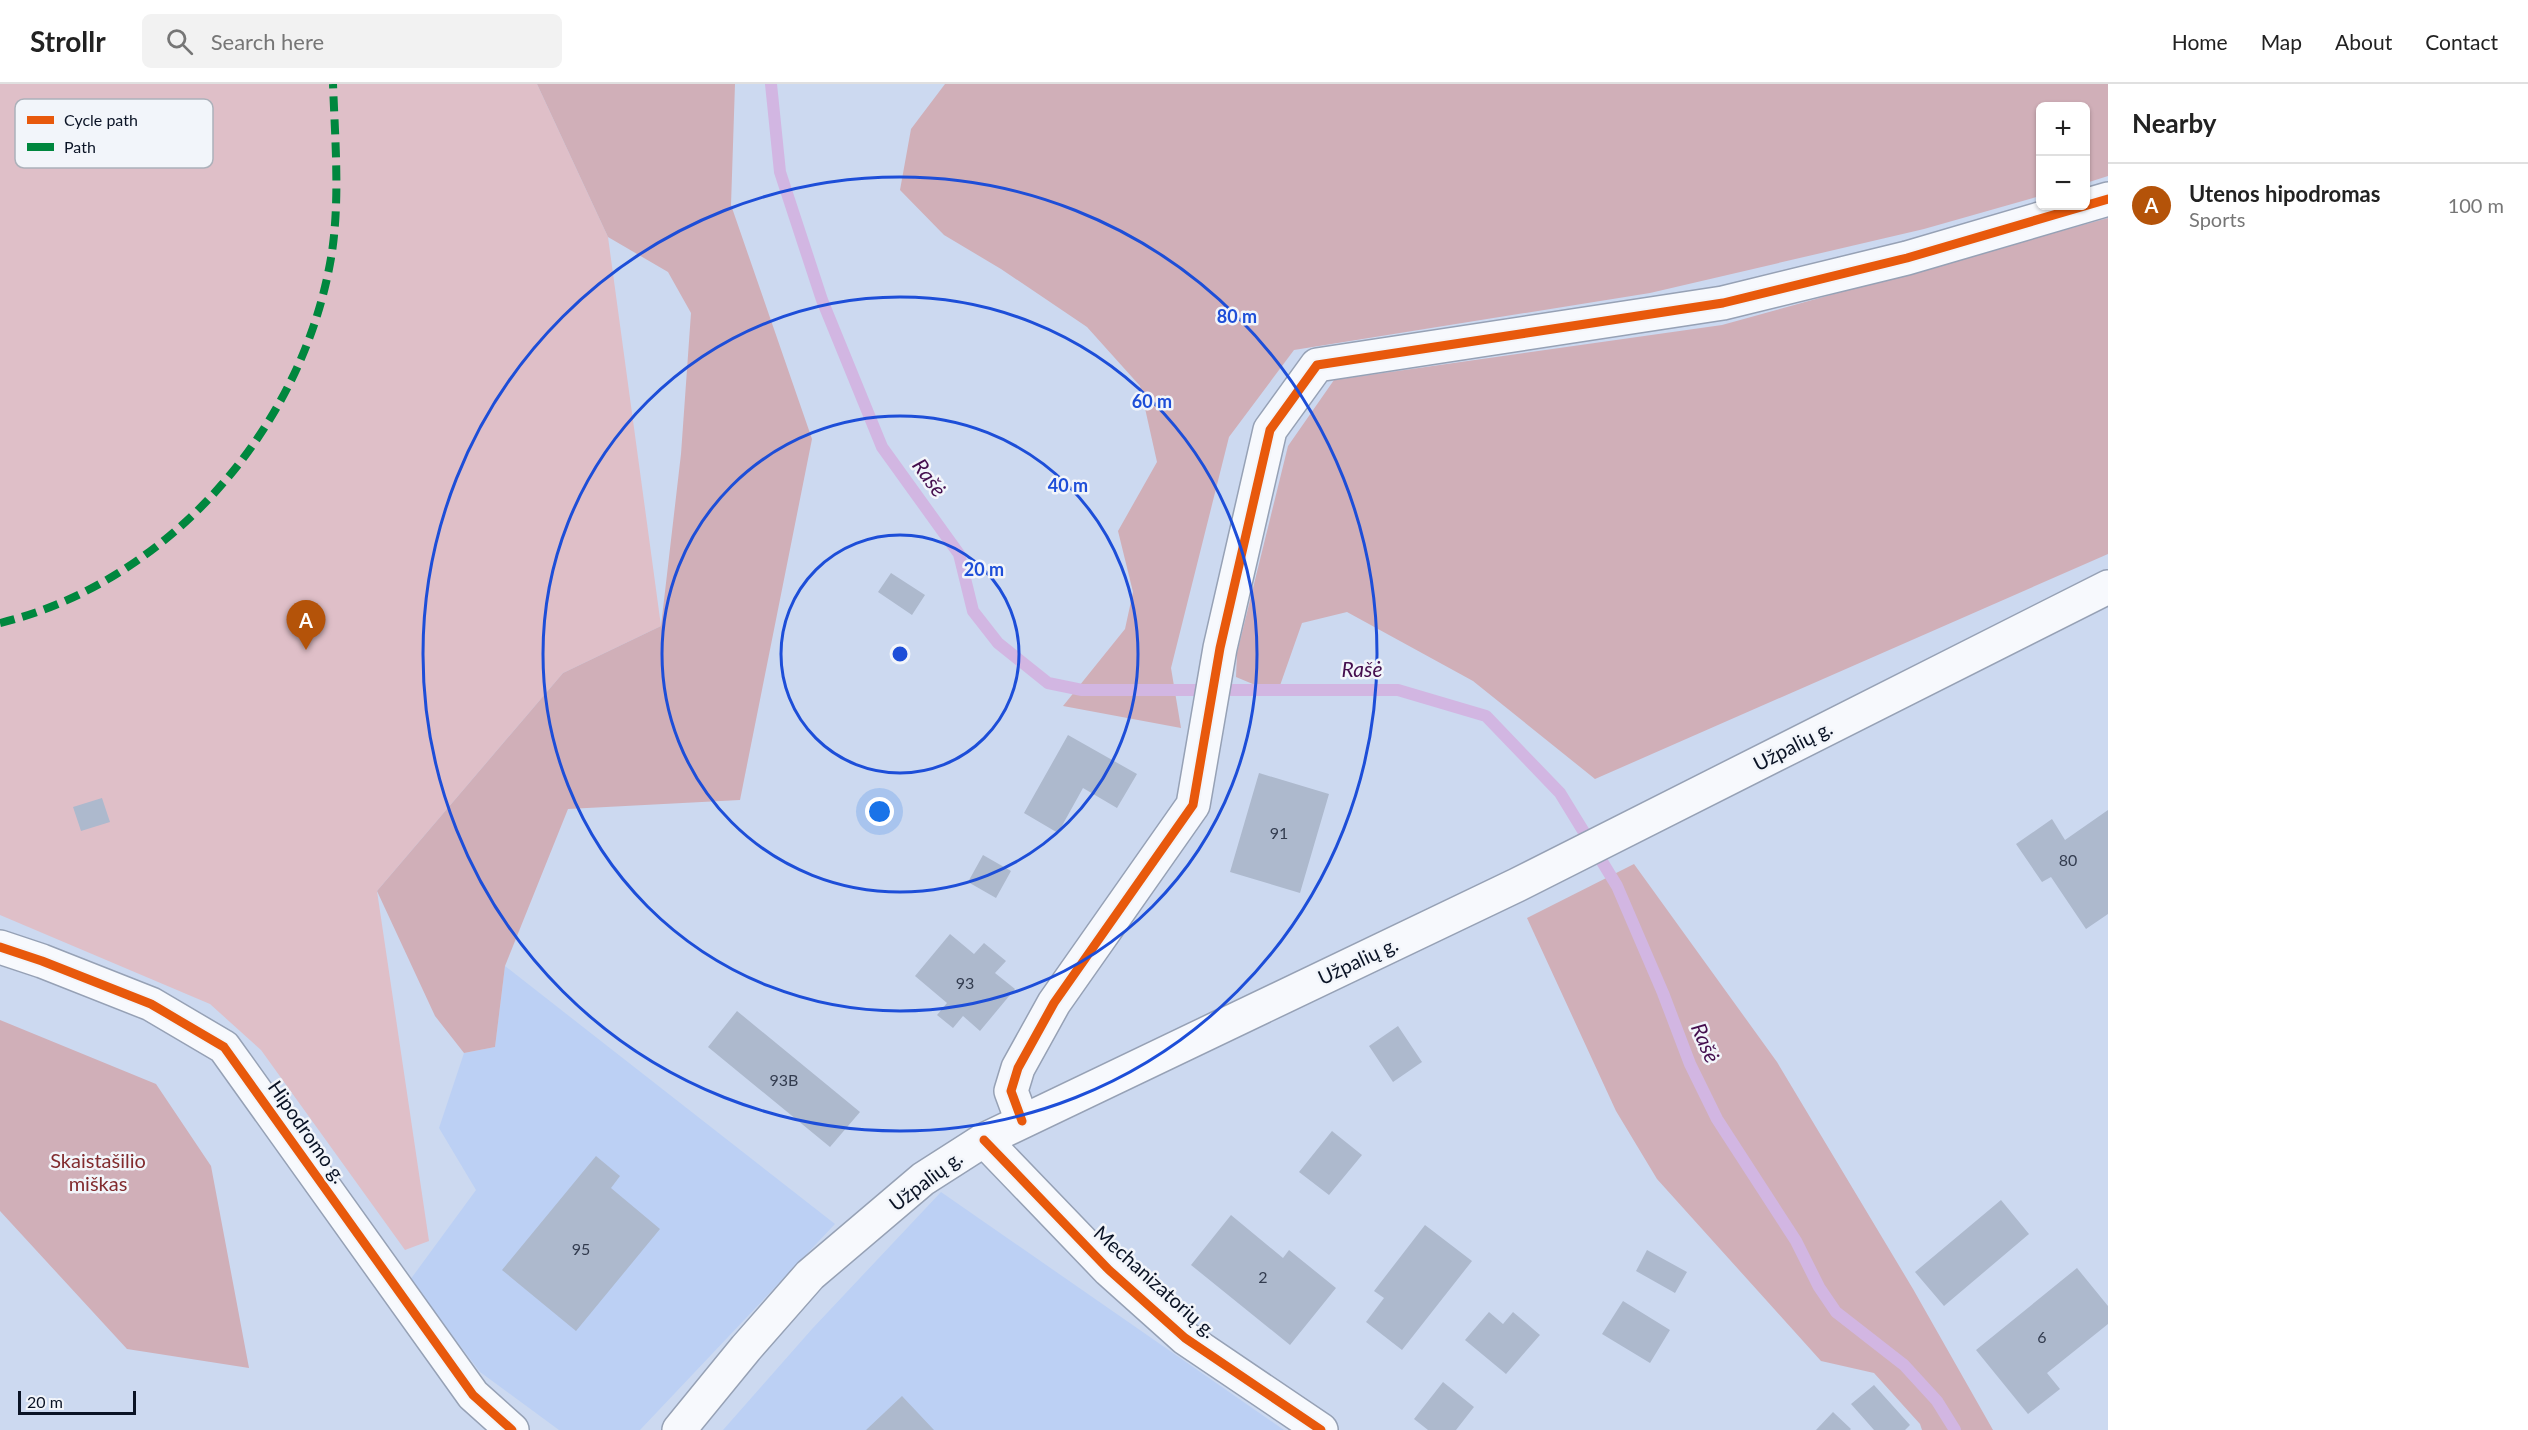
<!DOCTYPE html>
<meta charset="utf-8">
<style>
body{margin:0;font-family:Lato,sans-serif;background:#f2f2f2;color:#222}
.controls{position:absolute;right:18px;top:18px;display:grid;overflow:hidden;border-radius:9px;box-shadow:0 2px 4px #0004}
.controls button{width:54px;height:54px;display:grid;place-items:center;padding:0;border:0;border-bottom:2px solid #e0e0e0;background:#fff;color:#222;font:30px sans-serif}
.scale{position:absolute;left:18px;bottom:15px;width:118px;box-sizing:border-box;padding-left:6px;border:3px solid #0a1325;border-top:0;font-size:16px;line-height:21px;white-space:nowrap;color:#0a1325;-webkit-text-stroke:4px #f2f5fa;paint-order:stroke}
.you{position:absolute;left:880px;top:728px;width:21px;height:21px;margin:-15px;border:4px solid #fff;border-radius:50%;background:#1a73e8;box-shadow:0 0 0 9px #1a73e833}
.badge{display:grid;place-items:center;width:39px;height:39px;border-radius:50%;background:#b45309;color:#fff;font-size:20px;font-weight:700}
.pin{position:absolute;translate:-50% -50px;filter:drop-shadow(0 2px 3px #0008)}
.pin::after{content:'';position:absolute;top:32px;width:21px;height:18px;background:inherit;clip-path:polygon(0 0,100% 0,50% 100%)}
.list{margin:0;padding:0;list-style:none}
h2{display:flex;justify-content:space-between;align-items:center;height:78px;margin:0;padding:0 24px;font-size:26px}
h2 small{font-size:20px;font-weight:400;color:#767676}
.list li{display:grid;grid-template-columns:39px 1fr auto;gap:18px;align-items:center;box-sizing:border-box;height:84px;padding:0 24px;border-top:2px solid #e0e0e0}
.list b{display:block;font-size:22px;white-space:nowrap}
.list p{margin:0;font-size:20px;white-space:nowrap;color:#767676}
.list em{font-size:20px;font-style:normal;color:#767676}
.icon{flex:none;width:33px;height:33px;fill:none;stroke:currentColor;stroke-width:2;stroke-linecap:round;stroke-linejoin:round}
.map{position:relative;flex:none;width:2108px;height:1346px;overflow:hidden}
header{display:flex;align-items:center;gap:36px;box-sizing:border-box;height:84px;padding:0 30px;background:#fff;border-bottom:2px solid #e0e0e0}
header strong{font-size:28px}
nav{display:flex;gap:33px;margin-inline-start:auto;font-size:21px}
.search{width:420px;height:54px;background:#f2f2f2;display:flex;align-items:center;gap:15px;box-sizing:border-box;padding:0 21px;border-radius:9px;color:#767676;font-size:22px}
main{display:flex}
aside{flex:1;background:#fff}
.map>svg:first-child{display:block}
.built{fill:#bcd0f4}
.green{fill:#dfbfc8}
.forest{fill:#d0afb8}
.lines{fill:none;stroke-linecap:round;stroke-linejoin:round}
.stream{stroke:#d2b6e2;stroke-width:12}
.building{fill:#adb9cd}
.minor-casing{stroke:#96a1b5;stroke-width:36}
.secondary-casing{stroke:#96a1b5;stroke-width:36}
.minor{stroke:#f7f9fd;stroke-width:33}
.secondary{stroke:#f7f9fd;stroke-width:33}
.quiet{stroke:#00873e;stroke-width:8;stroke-dasharray:15 8;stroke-linecap:butt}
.cycleway-casing{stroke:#f2f5fa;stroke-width:13}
.cycleway{stroke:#e8590c;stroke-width:9}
.ring{fill:none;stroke:#1d4ed8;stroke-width:3}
.labels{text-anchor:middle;stroke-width:5;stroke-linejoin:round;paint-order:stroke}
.number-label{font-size:16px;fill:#333c4f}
.street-label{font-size:20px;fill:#0a1325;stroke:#f2f5fa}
.park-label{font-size:20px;fill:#822c2f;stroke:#f2f5fa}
.water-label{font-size:21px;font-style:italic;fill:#450e4e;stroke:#f2f5fa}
.key{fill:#f2f5fa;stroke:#acb1ba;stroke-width:1.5}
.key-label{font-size:16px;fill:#0a1325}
.centre{fill:#1d4ed8;stroke:#f2f5fa;stroke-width:3}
.ring-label{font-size:18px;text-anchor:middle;font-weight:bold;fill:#1d4ed8;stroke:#f2f5fa;stroke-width:5;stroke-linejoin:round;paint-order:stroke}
</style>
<header>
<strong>Strollr</strong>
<div class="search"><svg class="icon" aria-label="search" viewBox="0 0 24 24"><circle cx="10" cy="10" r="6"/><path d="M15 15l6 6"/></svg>Search here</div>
<nav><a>Home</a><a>Map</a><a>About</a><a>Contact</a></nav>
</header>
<main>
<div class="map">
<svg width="2108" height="1346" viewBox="0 0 2108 1346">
<rect width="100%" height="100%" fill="#ccd9f0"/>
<path class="built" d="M505 882 835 1140 640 1346H559L480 1288 410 1196 476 1106 439 1044 464 969 495 963Z
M941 1108 1284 1346H723L812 1245Z"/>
<path class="green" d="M0 0H537L608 153 661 542 563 589 377 807 429 1157 405 1166 261 966 210 920 0 831Z"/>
<path class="forest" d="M537 0H735L731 121 812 355 740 716 568 725 505 882 495 963 464 969 435 932 377 807 563 589 661 542 681 370 691 229 668 188 608 153Z
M945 0H2108V92L2086 99V22H2040V112L1924 145 1650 209 1294 266 1229 353 1171 584 1181 644 1063 622 1125 545 1133 508 1118 447 1157 378 1140 302 1087 243 1001 185 944 151 900 106 911 45Z
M2108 134V470L1595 695 1473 597 1347 528 1302 539 1277 610 1236 593 1237 569 1288 362 1334 296 1722 241Z
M1634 780 1777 978 1913 1205 1993 1346H1922L1920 1340 1874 1289 1821 1277 1657 1095 1616 1027 1527 834Z
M0 936 156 1000 211 1082 249 1284 127 1265 0 1127Z"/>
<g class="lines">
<path class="stream" d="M771 0 780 88 822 216 882 363 959 470 973 527 998 559 1048 599 1082 606H1398L1486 632 1560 709 1617 802 1663 909 1690 980 1717 1035 1796 1157 1819 1203 1836 1228 1904 1281 1937 1317 1955 1346"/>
</g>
<path class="building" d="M891 489 925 511 912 531 878 508Z
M1068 651 1137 690 1117 724 1083 704 1058 749 1024 729Z
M1259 689 1329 710 1300 809 1230 788Z
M102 714 110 738 81 747 73 723Z
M2108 726V830L2086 845 2051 793 2042 798 2016 760 2052 735 2065 756Z
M983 771 1011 787 996 814 968 798Z
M950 850 974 870 984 859 1006 877 995 889 1015 905 980 947 963 932 953 944 937 931 947 919 915 892Z
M737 927 860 1028 830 1063 708 963Z
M1398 942 1422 978 1393 998 1369 962Z
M1332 1047 1362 1071 1329 1111 1299 1088Z
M596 1072 620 1092 611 1104 660 1145 576 1247 502 1186Z
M2001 1116 2029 1150 1944 1222 1915 1188Z
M1231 1131 1283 1174 1289 1166 1336 1204 1290 1261 1191 1181Z
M1425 1141 1472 1177 1402 1266 1366 1238 1384 1214 1374 1207Z
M1647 1166 1687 1188 1675 1209 1636 1187Z
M2077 1184 2108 1222V1240L2047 1289 2060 1305 2028 1330 1976 1266Z
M1623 1217 1670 1246 1650 1279 1602 1250Z
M1489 1228 1503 1240 1513 1228 1540 1251 1506 1290 1465 1256Z
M1443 1298 1474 1323 1456 1346H1428L1414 1335Z
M1874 1301 1910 1341 1905 1346H1874L1851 1320Z
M902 1312 934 1346H866Z
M1833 1328 1851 1345 1850 1346H1816Z"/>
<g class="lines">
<defs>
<path id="minor" d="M0 863 42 877 151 920 224 963 473 1311 512 1346
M1022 1037 1011 1007 1018 984 1054 919 1193 721 1220 564 1270 346 1317 281 1723 219 1907 174 2108 115
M984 1056 1109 1186 1185 1254 1321 1346"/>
<path id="secondary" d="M679 1346 746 1264 810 1191 923 1095 984 1056 1517 801 2108 503"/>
</defs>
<use href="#minor" class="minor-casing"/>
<use href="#secondary" class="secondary-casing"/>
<use href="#minor" class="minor"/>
<use href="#secondary" class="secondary"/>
<path class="quiet" d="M0 539C172 497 305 340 332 168 340 113 335 55 333 0"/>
<defs>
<path id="cycleway" d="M0 863 42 877 151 920 224 963 473 1311 512 1346
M1022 1037 1011 1007 1018 984 1054 919 1193 721 1220 564 1270 346 1317 281 1723 219 1907 174 2108 115
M984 1056 1109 1186 1185 1254 1321 1346"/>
</defs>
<use href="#cycleway" class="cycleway-casing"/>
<use href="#cycleway" class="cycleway"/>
</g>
<g class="ring">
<circle cx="900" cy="570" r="119"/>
<circle cx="900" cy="570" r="238"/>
<circle cx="900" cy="570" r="357"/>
<circle cx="900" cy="570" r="477"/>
</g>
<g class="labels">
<g class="number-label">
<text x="1279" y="755">91</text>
<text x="2068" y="782">80</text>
<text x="965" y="905">93</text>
<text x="784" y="1002">93B</text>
<text x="581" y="1171">95</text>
<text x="1263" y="1199">2</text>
<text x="2042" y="1259">6</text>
</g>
<g class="street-label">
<text transform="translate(1793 662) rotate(-27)" y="7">Užpalių g.</text>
<text transform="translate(1358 877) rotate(-25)" y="7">Užpalių g.</text>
<text transform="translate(307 1048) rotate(55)" y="7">Hipodromo g.</text>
<text transform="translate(926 1097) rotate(-37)" y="7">Užpalių g.</text>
<text transform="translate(1155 1198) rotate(42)" y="7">Mechanizatorių g.</text>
</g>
<g class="park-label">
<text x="98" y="1084">Skaistašilio<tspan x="98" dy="23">miškas</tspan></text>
</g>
<g class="water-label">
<text transform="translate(929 394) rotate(54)" y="7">Rašė</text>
<text x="1362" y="593">Rašė</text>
<text transform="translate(1705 959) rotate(67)" y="7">Rašė</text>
</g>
</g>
<rect x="15" y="15" width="198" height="69" rx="9" class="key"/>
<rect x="27" y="32" width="27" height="8" fill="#e8590c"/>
<rect x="27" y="59" width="27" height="8" fill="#00873e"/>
<g class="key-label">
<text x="64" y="42">Cycle path</text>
<text x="64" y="69">Path</text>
</g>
<circle cx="900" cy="570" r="9" class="centre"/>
<g class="ring-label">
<text x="1237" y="239">80 m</text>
<text x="1152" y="324">60 m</text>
<text x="1068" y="408">40 m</text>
<text x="984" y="492">20 m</text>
</g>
</svg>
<div class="controls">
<button>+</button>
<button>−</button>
</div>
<div class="scale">20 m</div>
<div class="you"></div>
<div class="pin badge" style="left:306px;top:566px">A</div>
</div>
<aside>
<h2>Nearby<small></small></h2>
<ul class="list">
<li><span class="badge">A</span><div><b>Utenos hipodromas</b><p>Sports</p></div><em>100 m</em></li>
</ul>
</aside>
</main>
